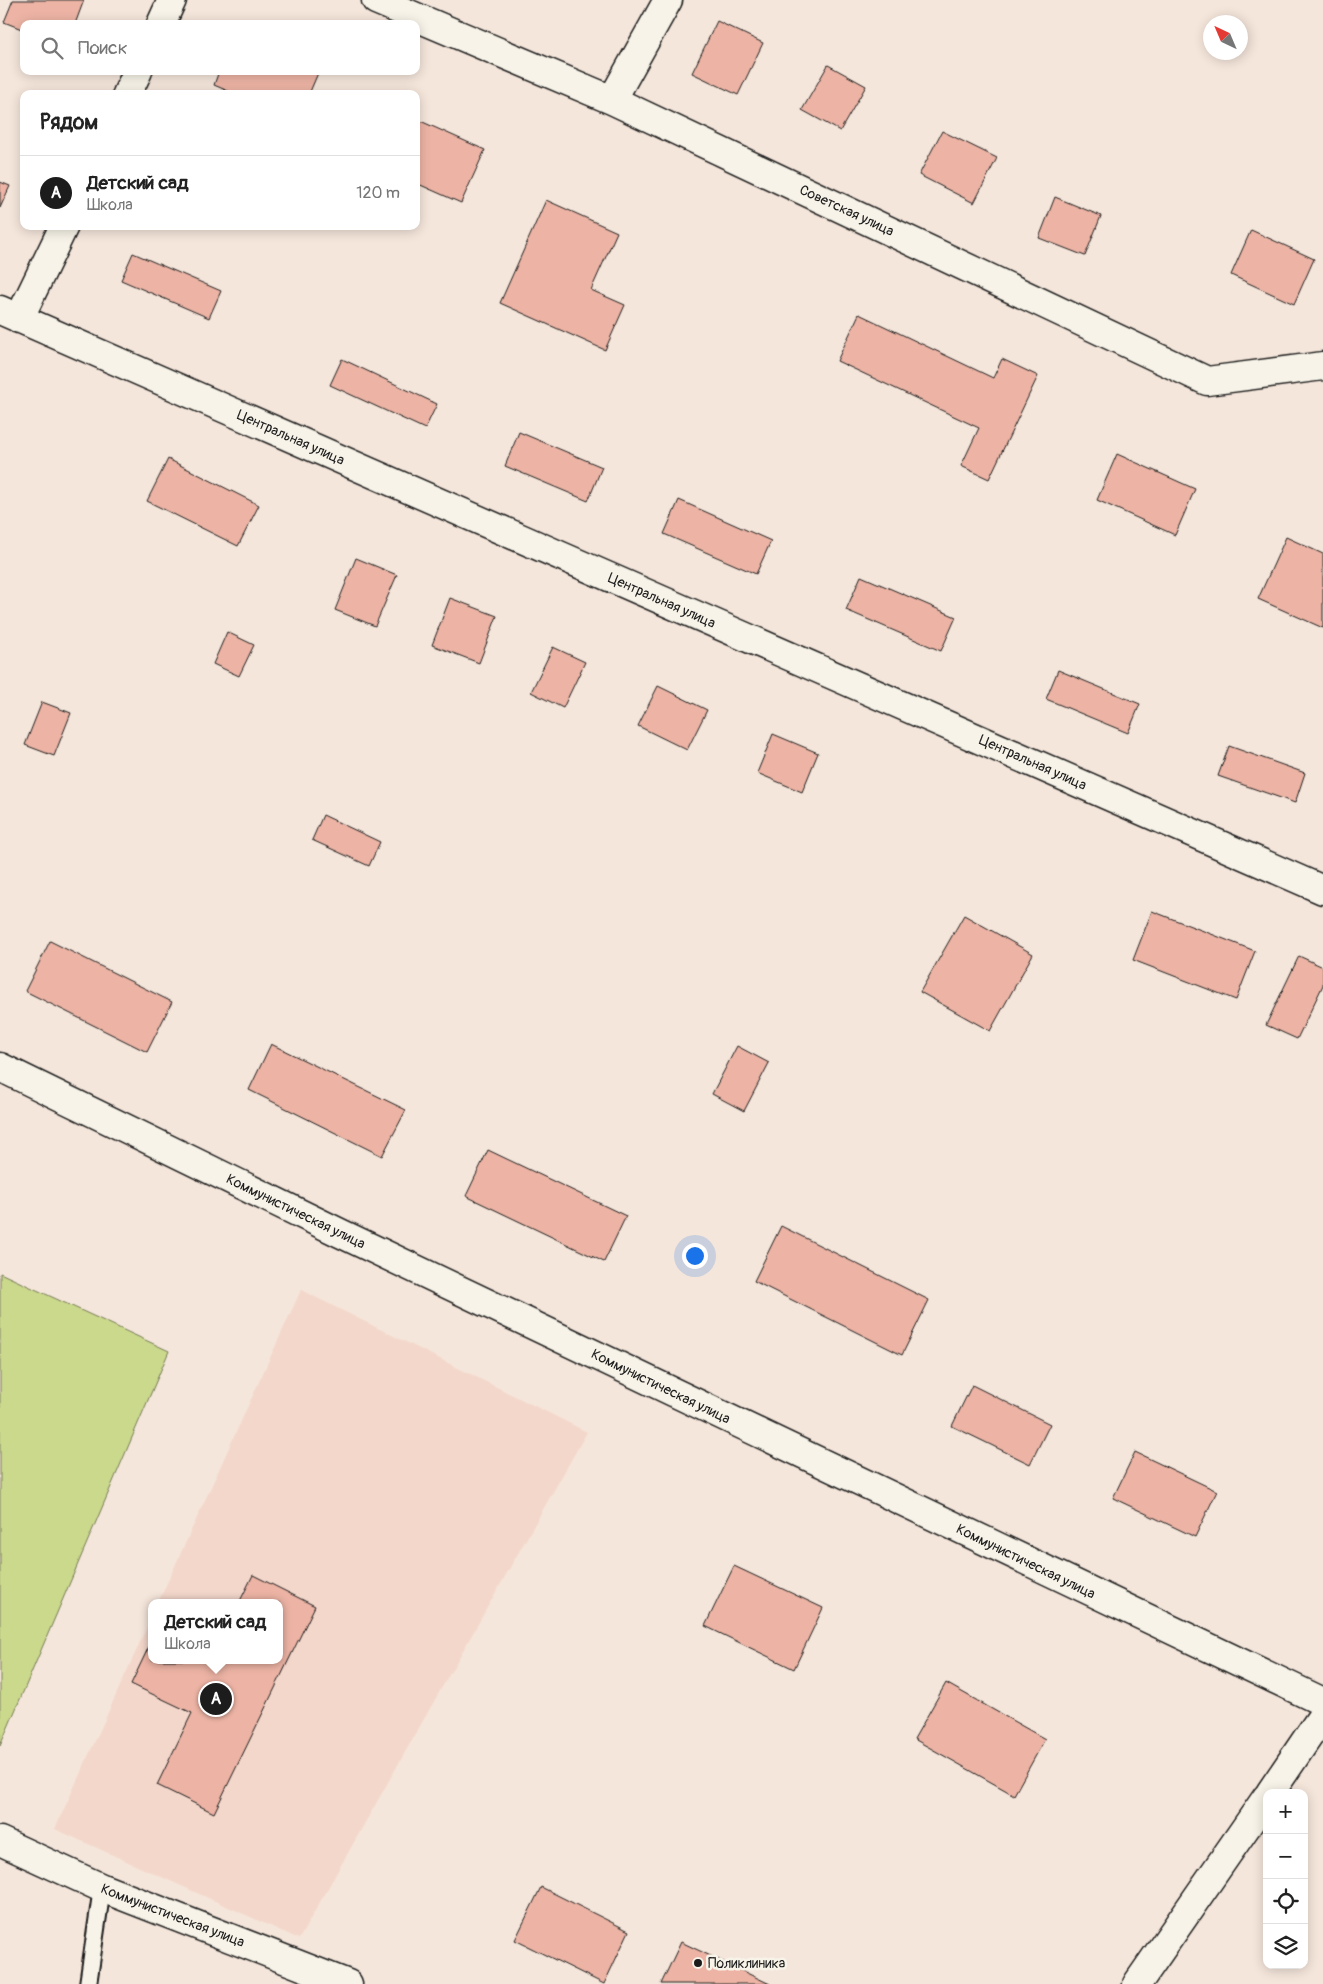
<!DOCTYPE html>
<html lang="ru">
<meta charset="utf-8">
<style>
body{margin:0;font-family:Pangolin,sans-serif;background:#f2f2f2;color:#222}
.controls{position:absolute;right:15px;bottom:15px;display:grid;overflow:hidden;border-radius:10px;box-shadow:0 2px 12px #0003}
.controls button{width:45px;height:45px;display:grid;place-items:center;padding:0;border:0;border-bottom:1px solid #e0e0e0;background:#fff;color:#222;font:25px sans-serif}
.compass{position:absolute;left:1203px;top:15px;width:45px;height:45px;border-radius:50%;background:#fff;box-shadow:0 2px 12px #0003;rotate:316deg}
.you{position:absolute;left:694px;top:1255px;width:18px;height:18px;margin:-12px;border:4px solid #fff;border-radius:50%;background:#1a73e8;box-shadow:0 0 0 8px #1a73e833}
.badge{display:grid;place-items:center;width:32px;height:32px;border-radius:50%;background:#1c1c1c;color:#fff;font-size:16px;font-weight:700}
.pin{position:absolute;translate:-50% -50%;border:2px solid #fff;box-shadow:0 1px 5px #0006}
.popup{position:absolute;left:148px;top:1599px;width:135px;height:65px;box-sizing:border-box;display:grid;place-content:center;border-radius:10px;background:#fff;filter:drop-shadow(0 1px 4px #0005);font-size:16px;white-space:nowrap;color:#767676}
.popup b{font-size:19px;color:#222}
.popup::after{content:'';position:absolute;left:50%;top:100%;margin-left:-10px;border:10px solid transparent;border-top-color:#fff}
.list{margin:0;padding:0;list-style:none}
h2{display:flex;justify-content:space-between;align-items:center;height:65px;margin:0;padding:0 20px;font-size:21px}
h2 small{font-size:16px;font-weight:400;color:#767676}
.list li{display:grid;grid-template-columns:32px 1fr auto;gap:15px;align-items:center;box-sizing:border-box;height:75px;padding:0 20px;border-top:1px solid #e0e0e0}
.list b{display:block;font-size:19px;white-space:nowrap}
.list p{margin:0;font-size:16px;white-space:nowrap;color:#767676}
.list em{font-size:16px;font-style:normal;color:#767676}
.icon{flex:none;width:28px;height:28px;fill:none;stroke:currentColor;stroke-width:2;stroke-linecap:round;stroke-linejoin:round}
.map{position:relative;flex:none;width:1323px;height:1984px;overflow:hidden}
.search{position:absolute;background:#fff;box-shadow:0 2px 12px #0003;left:20px;top:20px;width:400px;height:55px;display:flex;align-items:center;gap:12px;box-sizing:border-box;padding:0 18px;border-radius:10px;color:#767676;font-size:19px}
.panel{position:absolute;background:#fff;box-shadow:0 2px 12px #0003;left:20px;top:90px;width:400px;height:140px;border-radius:10px}
.map>svg:first-child{display:block}
.built{fill:#f3d7cb}
.green{fill:#cbd98c;stroke:#747a54}
.building{fill:#edb4a5;stroke:#1c1c1c}
.lines{fill:none;stroke-linecap:round;stroke-linejoin:round}
.service-casing{stroke:#1c1c1c;stroke-width:20}
.minor-casing{stroke:#1c1c1c;stroke-width:31}
.service{stroke:#f7f3e8;stroke-width:16}
.minor{stroke:#f7f3e8;stroke-width:28}
.poi-dot{fill:#1c1c1c;stroke:#f7f3e8;stroke-width:2}
.labels{text-anchor:middle;stroke-width:5;stroke-linejoin:round;paint-order:stroke}
.street-label{font-size:14px;fill:#1c1c1c;stroke:#f7f3e8}
.poi-label{font-size:14px;fill:#1c1c1c;stroke:#f7f3e8;text-anchor:start}
</style>
<div class="map">
<svg width="1323" height="1984" viewBox="0 0 1323 1984">
<rect width="100%" height="100%" fill="#f5e6db"/>
<filter id="ink" filterUnits="userSpaceOnUse"><feTurbulence type="fractalNoise" baseFrequency=".02" numOctaves="2"/><feDisplacementMap in="SourceGraphic" scale="10" xChannelSelector="R" yChannelSelector="G"/><feConvolveMatrix kernelMatrix="1 2 1 2 8 2 1 2 1" color-interpolation-filters="sRGB"/></filter>
<g filter="url(#ink)">
<path class="built" d="M301 1290 587 1432 299 1939 55 1829 152 1616V1660H280V1603H158Z"/>
<path class="green" d="M0 1273 169 1351 0 1746Z"/>
<path class="building" d="M13 0H84L75 24H24V30L4 22Z
M717 21 763 43 738 95 692 73Z
M828 65 866 86 840 131 802 110Z
M219 71H315L318 73 309 94H235L214 85Z
M416 119 485 150 461 203 416 183Z
M942 131 997 158 974 203 919 175Z
M0 182 10 186 0 208Z
M1055 197 1101 216 1085 256 1039 238Z
M546 200 617 232 591 290 625 305 605 350 500 303Z
M1251 230 1314 259 1294 304 1231 275Z
M133 253 221 291 209 318 121 280Z
M859 314 993 378 1002 359 1038 376 989 479 961 466 979 428 837 361Z
M342 359 437 404 425 429 330 385Z
M519 432 602 467 588 501 505 466Z
M1117 454 1195 489 1175 535 1097 500Z
M168 459 259 505 238 546 147 501Z
M679 500 771 541 756 574 664 534Z
M1286 537 1323 554V628L1258 599Z
M356 558 397 575 375 626 335 610Z
M861 576 956 617 941 651 846 610Z
M450 598 497 616 479 663 432 645Z
M227 632 254 645 239 676 213 664Z
M553 647 585 662 563 708 531 692Z
M1058 670 1140 704 1128 733 1046 699Z
M658 686 707 710 687 750 638 726Z
M42 702 71 713 54 756 25 745Z
M773 734 818 753 802 792 757 773Z
M1229 746 1305 773 1295 803 1218 776Z
M323 815 380 842 369 866 312 840Z
M1152 911 1255 951 1236 1000 1133 960Z
M964 915 1033 954 990 1031 920 992Z
M50 941 172 1002 147 1052 25 991Z
M1299 956 1323 967V985L1297 1039 1266 1025Z
M271 1044 406 1110 382 1156 249 1090Z
M737 1046 769 1063 744 1111 712 1094Z
M488 1150 626 1216 604 1262 466 1196Z
M781 1226 929 1300 902 1355 754 1281Z
M972 1385 1050 1424 1030 1464 952 1426Z
M1135 1452 1217 1491 1195 1537 1113 1498Z
M734 1566 823 1608 794 1669 705 1626Z
M253 1575 315 1606 214 1813 157 1785 192 1713 131 1684 152 1640V1660H280V1603H239Z
M946 1683 1045 1739 1014 1795 914 1739Z
M541 1887 629 1931 604 1984 515 1940Z
M681 1942 770 1984H661Z"/>
<g class="lines">
<defs>
<path id="service" d="M88 1984 102 1888"/>
<path id="minor" d="M376 0 612 100 1207 381 1323 366
M161 24 172 0
M127 94 138 71
M612 100 668 0
M0 310 1323 890
M19 319 64 226
M0 1067 340 1233 1323 1702
M1270 1793 1323 1715
M0 1841 102 1888 348 1984
M1137 1984 1267 1797"/>
</defs>
<use href="#service" class="service-casing"/>
<use href="#minor" class="minor-casing"/>
<use href="#service" class="service"/>
<use href="#minor" class="minor"/>
</g>
</g>
<circle class="poi-dot" cx="698" cy="1963" r="5"/>
<g class="labels">
<g class="street-label">
<text transform="translate(847 210) rotate(25)" y="5">Советская улица</text>
<text transform="translate(291 437) rotate(24)" y="5">Центральная улица</text>
<text transform="translate(662 600) rotate(24)" y="5">Центральная улица</text>
<text transform="translate(1033 762) rotate(24)" y="5">Центральная улица</text>
<text transform="translate(296 1211) rotate(26)" y="5">Коммунистическая улица</text>
<text transform="translate(661 1386) rotate(26)" y="5">Коммунистическая улица</text>
<text transform="translate(1026 1561) rotate(26)" y="5">Коммунистическая улица</text>
<text transform="translate(173 1915) rotate(21)" y="5">Коммунистическая улица</text>
</g>
<g class="poi-label">
<text x="708" y="1968">Поликлиника</text>
</g>
</g>
</svg>
<div class="controls">
<button>+</button>
<button>−</button>
<button><svg class="icon" aria-label="locate" viewBox="0 0 24 24"><circle cx="12" cy="12" r="6"/><path d="M12 2v4M12 18v4M2 12h4M18 12h4"/></svg></button>
<button><svg class="icon" aria-label="layers" viewBox="0 0 24 24"><path d="M12 4l9 5-9 5-9-5zM3 14l9 5 9-5"/></svg></button>
</div>
<svg class="compass" viewBox="-18 -18 36 36"><path d="M0-13l5 13h-10z" fill="#e53935"/><path d="M0 13l5-13h-10z" fill="#767676"/></svg>
<div class="you"></div>
<div class="pin badge" style="left:216px;top:1699px">A</div>
<div class="popup"><b>Детский сад</b>Школа</div>
<div class="search"><svg class="icon" aria-label="search" viewBox="0 0 24 24"><circle cx="10" cy="10" r="6"/><path d="M15 15l6 6"/></svg>Поиск</div>
<section class="panel">
<h2>Рядом<small></small></h2>
<ul class="list">
<li><span class="badge">A</span><div><b>Детский сад</b><p>Школа</p></div><em>120 m</em></li>
</ul>
</section>
</div>
